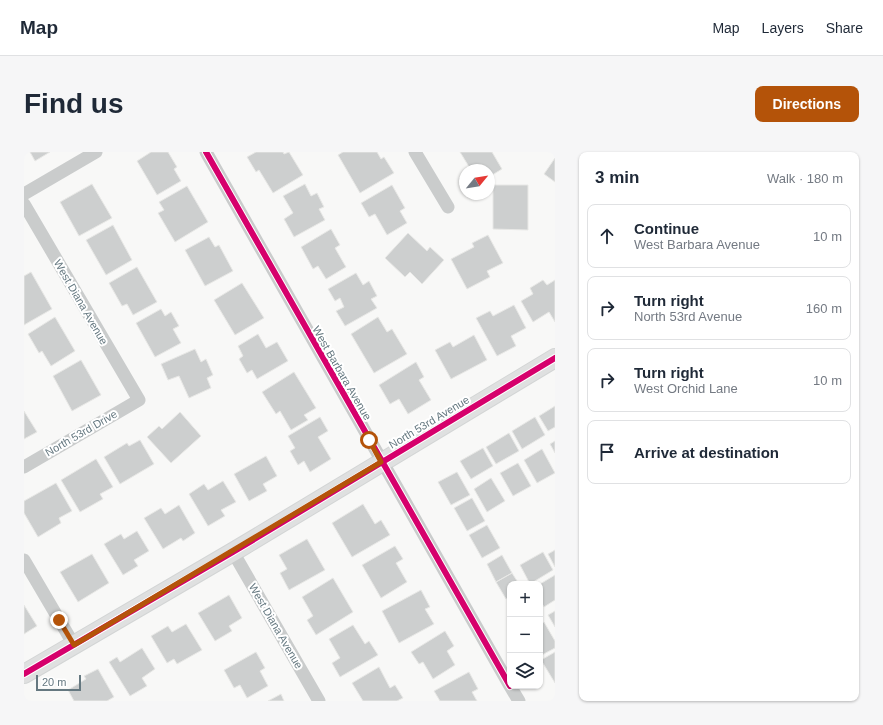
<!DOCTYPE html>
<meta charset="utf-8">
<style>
body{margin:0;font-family:Arial,sans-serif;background:#f6f6f7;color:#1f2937}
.controls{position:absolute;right:12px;bottom:12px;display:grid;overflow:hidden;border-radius:8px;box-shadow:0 1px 3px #0004}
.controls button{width:36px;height:36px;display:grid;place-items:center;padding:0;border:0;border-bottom:1px solid #e0e1e3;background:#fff;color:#1f2937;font:20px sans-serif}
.compass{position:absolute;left:435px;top:12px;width:36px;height:36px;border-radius:50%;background:#fff;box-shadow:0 1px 3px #0004;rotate:60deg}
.scale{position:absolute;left:12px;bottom:10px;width:45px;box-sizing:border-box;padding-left:4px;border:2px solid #657880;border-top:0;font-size:11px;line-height:14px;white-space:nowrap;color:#657880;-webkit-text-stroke:3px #fff;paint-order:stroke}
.stop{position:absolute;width:12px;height:12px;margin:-9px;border:3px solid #b45309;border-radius:50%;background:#fff}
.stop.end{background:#b45309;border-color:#fff;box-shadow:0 1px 4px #0008}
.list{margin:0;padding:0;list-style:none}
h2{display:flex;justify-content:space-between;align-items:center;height:52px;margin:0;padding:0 16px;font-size:17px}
h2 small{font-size:13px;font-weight:400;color:#747a83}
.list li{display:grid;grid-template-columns:26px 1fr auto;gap:12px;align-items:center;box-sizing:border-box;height:64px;margin:0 8px 8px;padding:0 8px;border:1px solid #e0e1e3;border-radius:8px}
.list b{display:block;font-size:15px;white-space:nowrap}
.list p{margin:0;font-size:13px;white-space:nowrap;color:#747a83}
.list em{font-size:13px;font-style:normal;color:#747a83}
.icon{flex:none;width:22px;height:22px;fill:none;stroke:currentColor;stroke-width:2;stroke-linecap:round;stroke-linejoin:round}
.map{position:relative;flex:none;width:531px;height:549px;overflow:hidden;border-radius:8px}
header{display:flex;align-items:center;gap:24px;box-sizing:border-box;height:56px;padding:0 20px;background:#fff;border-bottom:1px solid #e0e1e3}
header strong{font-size:19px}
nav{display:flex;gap:22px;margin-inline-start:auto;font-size:14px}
.intro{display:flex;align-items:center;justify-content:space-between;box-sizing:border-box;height:96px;padding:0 24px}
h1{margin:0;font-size:28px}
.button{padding:10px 18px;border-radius:8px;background:#b45309;color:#fff;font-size:14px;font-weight:700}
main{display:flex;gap:24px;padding:0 24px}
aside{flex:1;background:#fff;border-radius:8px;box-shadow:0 1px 3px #0004}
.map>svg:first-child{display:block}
.building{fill:#cdcfcf;stroke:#e8e8e6}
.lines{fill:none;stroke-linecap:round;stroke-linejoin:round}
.secondary-casing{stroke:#d3d5d5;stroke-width:20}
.street{stroke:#cacccc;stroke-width:13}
.secondary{stroke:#dfe0e0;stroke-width:18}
.cycleway-casing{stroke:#fff;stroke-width:8}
.cycleway{stroke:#d6006c;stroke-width:6}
.route{stroke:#b45309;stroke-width:5}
.labels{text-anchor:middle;stroke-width:4;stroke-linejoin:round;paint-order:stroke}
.street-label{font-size:11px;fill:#657880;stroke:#fff}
</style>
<header>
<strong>Map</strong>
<nav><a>Map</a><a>Layers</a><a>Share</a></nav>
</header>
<div class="intro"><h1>Find us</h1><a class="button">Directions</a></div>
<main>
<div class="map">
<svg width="531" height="549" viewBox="0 0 531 549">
<rect width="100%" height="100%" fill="#f8f8f7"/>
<path class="building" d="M6 0H26L11 9Z
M127 0H144L153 15 150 17 157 29 133 43 113 9Z
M232 0H259L260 2 265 0 279 23 249 41 235 18 232 20 223 5Z
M319 0H353L357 7 360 5 370 21 336 41 314 3Z
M436 0H468L478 17 465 25V18H447Z
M531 6V30L520 22Z
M68 32 88 66 55 84 36 50Z
M281 32 287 44 293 41 300 55 295 57 301 68 270 85 260 67 269 61 259 44Z
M368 33 381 56 376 59 383 71 363 83 351 62 345 65 337 51Z
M469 33H504V78L469 77Z
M163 34 184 70 151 90 134 61 140 58 135 50Z
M89 73 108 108 82 123 62 88Z
M307 77 316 93 311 96 322 115 302 127 294 114 289 117 277 95Z
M384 81 403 99 406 95 420 108 398 132 386 120 381 125 361 106Z
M464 83 479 111 463 119 466 125 443 137 427 107 450 95 448 91Z
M185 85 191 95 195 93 209 119 181 134 161 98Z
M113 115 133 150 109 163 103 152 98 154 85 131Z
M7 120 28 157 0 173V124Z
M332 121 339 133 345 129 353 144 347 147 353 156 321 174 312 159 320 155 316 146 311 149 304 137Z
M519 128 523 133 531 128V170L525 160 509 170 497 149 509 142 506 136Z
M218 131 240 166 211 183 190 148Z
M490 153 502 176 487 184 492 194 473 204 452 166 466 159 469 164Z
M137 157 141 164 147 160 155 174 149 177 157 191 131 205 112 171Z
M31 165 51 199 27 214 18 199 15 201 4 182Z
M354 165 363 180 368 177 383 202 350 221 327 182Z
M234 182 242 196 253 190 264 209 233 227 228 218 223 221 215 207 219 204 214 194Z
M450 183 463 208 427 227 411 198 426 190 429 195Z
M171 197 177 210 182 207 189 223 183 226 187 236 165 246 155 224 144 228 137 212Z
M57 208 77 243 48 259 29 224Z
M392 210 400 225 395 228 407 248 384 262 375 247 366 252 355 233Z
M270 220 292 256 280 263 284 268 267 278 256 259 252 262 238 240Z
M531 254V275L524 279 515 264Z
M0 259 13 280 0 287Z
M156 260 177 284 147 311 123 285 135 274 138 277Z
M296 265 304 279 294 285 307 307 286 320 280 309 274 313 266 299 271 296 264 284Z
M511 265 521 283 498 297 488 279Z
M485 281 495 299 472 312 462 295Z
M116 288 130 312 96 332 80 305 103 291 105 294Z
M531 289V301L526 292Z
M459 296 469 314 447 327 436 309Z
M518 297 531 321 513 331 500 308Z
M242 304 253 324 239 332 243 339 225 349 210 322Z
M72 307 89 335 76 342 79 347 56 360 37 328Z
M494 311 507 334 489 344 476 321Z
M433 320 446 343 427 353 414 330Z
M467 326 481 349 463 360 450 337Z
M199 329 212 350 197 358 201 364 184 374 165 342 180 332 184 338Z
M32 331 48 359 35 366 37 371 14 385 0 361V349Z
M448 346 461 369 443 379 430 356Z
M339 352 351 372 357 368 366 383 328 405 308 371Z
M155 353 171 381 159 389 157 386 139 397 120 366 137 356 141 362Z
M463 373 476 396 458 406 445 383Z
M113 379 125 399 110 408 114 414 99 423 80 392 97 382 100 387Z
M283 387 301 418 265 438 256 421 263 417 255 403Z
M371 394 379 407 372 411 383 430 357 446 338 413Z
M531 398V415L524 402Z
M519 400 529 418 506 432 496 413Z
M68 402 85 431 54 450 36 420Z
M478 403 488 421 472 430 463 412Z
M488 421 495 432H486V445L482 447 472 430Z
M531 423V448L520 455 516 448V432Z
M309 426 329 460 292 483 283 468 289 464 278 445Z
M397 438 406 455 401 457 410 472 375 491 358 459Z
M205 443 218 466 205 474 208 479 191 489 174 461Z
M0 453 13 474 0 482Z
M531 459V475L524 463Z
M520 470 531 489V496L516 504V473Z
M162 472 178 498 153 512 150 507 143 511 127 484 144 474 148 480Z
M329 473 341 492 345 489 354 503 316 525 308 511 316 506 305 487Z
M421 479 430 494 423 499 431 513 409 527 399 510 395 512 387 500Z
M118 496 131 517 118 526 123 534 106 544 85 510 93 505 96 510Z
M232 500 241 516 236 519 244 534 223 546 216 533 210 536 200 518Z
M531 500V531L517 508Z
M355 515 366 536 371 533 379 546 373 549H339L328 531Z
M74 517 90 545 83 549H50L44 538 62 527 60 524Z
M445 520 454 537 448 540 453 549H416L410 539Z
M257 542 260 549H244Z"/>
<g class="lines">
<defs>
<path id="secondary" d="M0 522 209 400 531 206"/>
</defs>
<use href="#secondary" class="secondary-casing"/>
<path class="street" d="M182 0 486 534
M391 0 424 55
M0 42 72 0
M0 52 115 248 0 315
M209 400 295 549
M0 408 50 493
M486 534 495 549"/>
<use href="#secondary" class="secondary"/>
<defs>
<path id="cycleway" d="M182 0 486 534
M0 522 209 400 531 206"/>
</defs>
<use href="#cycleway" class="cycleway-casing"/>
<use href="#cycleway" class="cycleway"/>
</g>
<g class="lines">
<path class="route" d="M35 468 50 493 357 310 345 288"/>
</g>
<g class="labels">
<g class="street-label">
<text transform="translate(57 150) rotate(60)" y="4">West Diana Avenue</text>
<text transform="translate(318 221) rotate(60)" y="4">West Barbara Avenue</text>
<text transform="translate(405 270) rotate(-31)" y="4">North 53rd Avenue</text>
<text transform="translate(57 281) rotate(-30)" y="4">North 53rd Drive</text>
<text transform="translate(252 474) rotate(60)" y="4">West Diana Avenue</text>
</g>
</g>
</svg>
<div class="controls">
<button>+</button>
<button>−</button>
<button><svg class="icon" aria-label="layers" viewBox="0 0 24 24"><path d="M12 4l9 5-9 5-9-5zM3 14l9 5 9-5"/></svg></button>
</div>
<svg class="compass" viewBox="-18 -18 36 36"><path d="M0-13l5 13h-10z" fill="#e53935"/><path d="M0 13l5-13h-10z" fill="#747a83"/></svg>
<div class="scale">20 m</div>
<div class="stop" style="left:345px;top:288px"></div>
<div class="stop end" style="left:35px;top:468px"></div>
</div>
<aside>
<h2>3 min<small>Walk · 180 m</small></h2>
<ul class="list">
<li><svg class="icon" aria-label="ahead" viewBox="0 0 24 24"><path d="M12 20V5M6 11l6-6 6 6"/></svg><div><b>Continue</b><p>West Barbara Avenue</p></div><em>10 m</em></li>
<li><svg class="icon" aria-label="right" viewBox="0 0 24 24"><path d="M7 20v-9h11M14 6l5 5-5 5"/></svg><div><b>Turn right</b><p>North 53rd Avenue</p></div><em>160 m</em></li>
<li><svg class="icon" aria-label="right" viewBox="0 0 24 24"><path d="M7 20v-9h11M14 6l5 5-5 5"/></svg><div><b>Turn right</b><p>West Orchid Lane</p></div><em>10 m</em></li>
<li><svg class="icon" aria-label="arrive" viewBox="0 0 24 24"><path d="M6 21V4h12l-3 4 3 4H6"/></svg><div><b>Arrive at destination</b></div></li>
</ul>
</aside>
</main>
